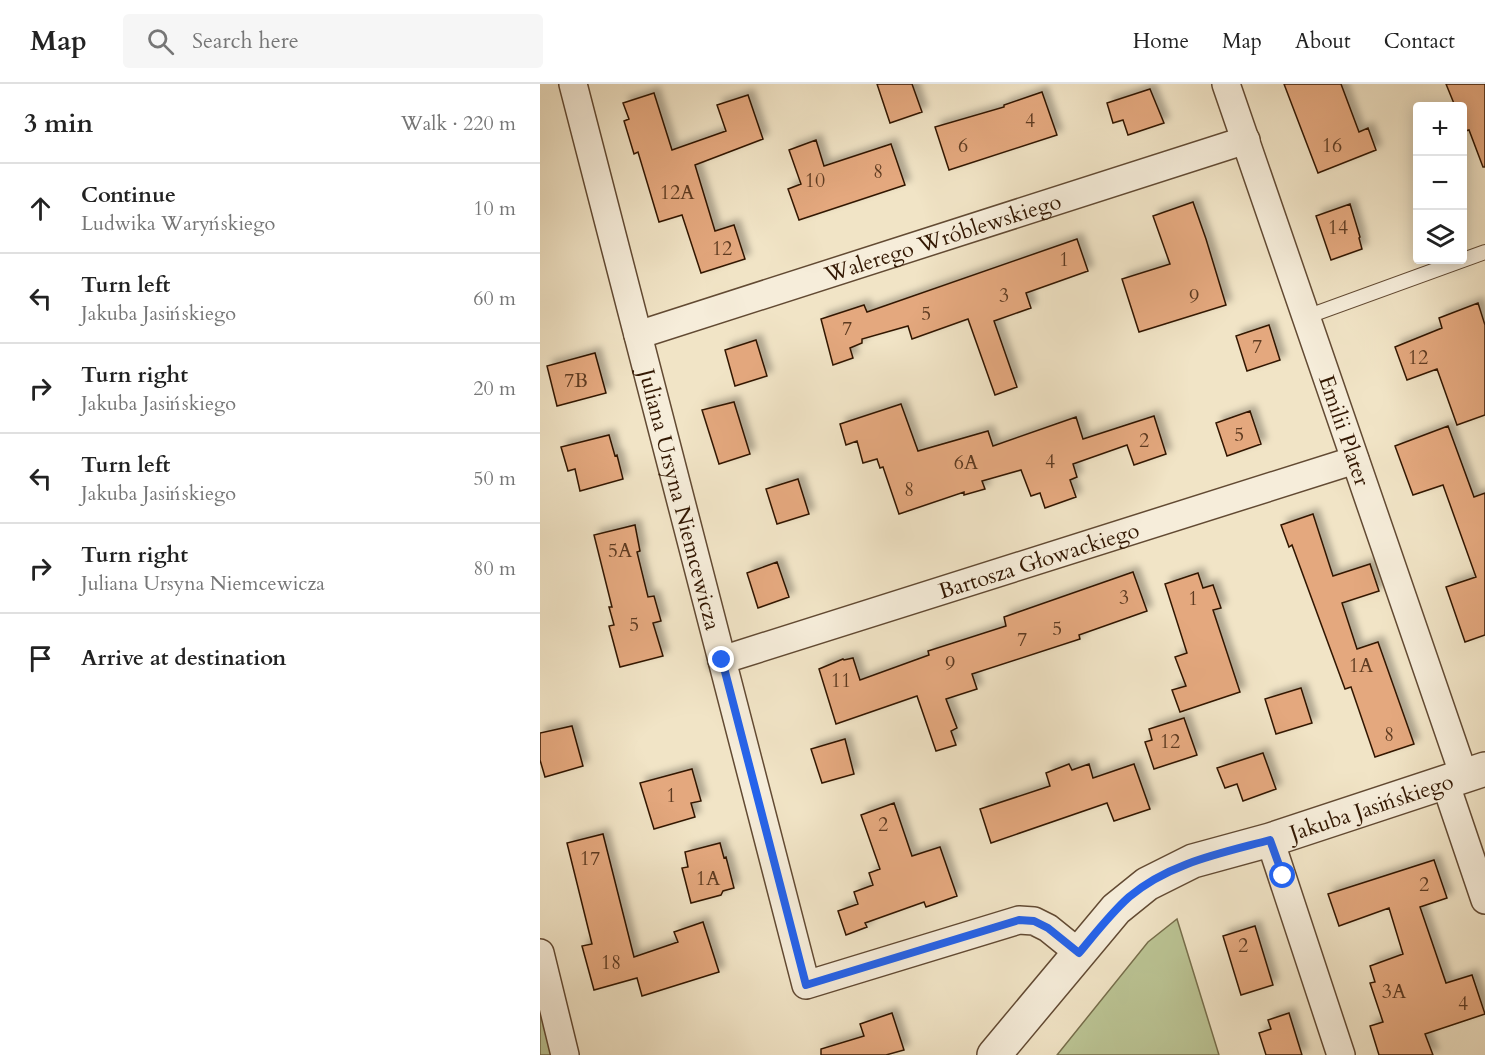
<!DOCTYPE html>
<meta charset="utf-8">
<style>
body{margin:0;font-family:Cardo,serif;background:#f6f6f6;color:#222}
.controls{position:absolute;right:18px;top:18px;display:grid;overflow:hidden;border-radius:6px;box-shadow:0 3px 15px #0003}
.controls button{width:54px;height:54px;display:grid;place-items:center;padding:0;border:0;border-bottom:2px solid #e0e0e0;background:#fff;color:#222;font:30px sans-serif}
.stop{position:absolute;width:18px;height:18px;margin:-14px;border:4px solid #2563eb;border-radius:50%;background:#fff}
.stop.end{background:#2563eb;border-color:#fff;box-shadow:0 2px 6px #0008}
.list{margin:0;padding:0;list-style:none}
h2{display:flex;justify-content:space-between;align-items:center;height:78px;margin:0;padding:0 24px;font-size:26px}
h2 small{font-size:20px;font-weight:400;color:#767676}
.list li{display:grid;grid-template-columns:39px 1fr auto;gap:18px;align-items:center;box-sizing:border-box;height:90px;padding:0 24px;border-top:2px solid #e0e0e0}
.list b{display:block;font-size:22px;white-space:nowrap}
.list p{margin:0;font-size:20px;white-space:nowrap;color:#767676}
.list em{font-size:20px;font-style:normal;color:#767676}
.icon{flex:none;width:33px;height:33px;fill:none;stroke:currentColor;stroke-width:2;stroke-linecap:round;stroke-linejoin:round}
.map{position:relative;flex:none;width:945px;height:971px;overflow:hidden}
header{display:flex;align-items:center;gap:36px;box-sizing:border-box;height:84px;padding:0 30px;background:#fff;border-bottom:2px solid #e0e0e0}
header strong{font-size:28px}
nav{display:flex;gap:33px;margin-inline-start:auto;font-size:21px}
.search{width:420px;height:54px;background:#f6f6f6;display:flex;align-items:center;gap:15px;box-sizing:border-box;padding:0 21px;border-radius:6px;color:#767676;font-size:22px}
main{display:flex}
aside{flex:1;background:#fff}
.map>svg:first-child{display:block}
.green{fill:#bbc494;stroke:#766e4b;stroke-width:1.5}
.building{fill:#e4a87e;stroke:#321702;stroke-width:1.5;filter:url(#shadow)}
.lines{fill:none;stroke-linecap:round;stroke-linejoin:round}
.service-casing{stroke:#624a33;stroke-width:16}
.minor-casing{stroke:#624a33;stroke-width:30}
.tertiary-casing{stroke:#624a33;stroke-width:36}
.service{stroke:#f6edda;stroke-width:14}
.minor{stroke:#f6edda;stroke-width:27}
.tertiary{stroke:#f6edda;stroke-width:33}
.route{stroke:#2563eb;stroke-width:8}
.labels{text-anchor:middle;stroke-width:4.5;stroke-linejoin:round;paint-order:stroke}
.number-label{font-size:20px;fill:#5e3b21}
.street-label{font-size:22px;fill:#321702;stroke:#f6edda}
</style>
<header>
<strong>Map</strong>
<div class="search"><svg class="icon" aria-label="search" viewBox="0 0 24 24"><circle cx="10" cy="10" r="6"/><path d="M15 15l6 6"/></svg>Search here</div>
<nav><a>Home</a><a>Map</a><a>About</a><a>Contact</a></nav>
</header>
<main>
<aside>
<h2>3 min<small>Walk · 220 m</small></h2>
<ul class="list">
<li><svg class="icon" aria-label="ahead" viewBox="0 0 24 24"><path d="M12 20V5M6 11l6-6 6 6"/></svg><div><b>Continue</b><p>Ludwika Waryńskiego</p></div><em>10 m</em></li>
<li><svg class="icon" aria-label="left" viewBox="0 0 24 24"><path d="M17 20v-9H6M10 6l-5 5 5 5"/></svg><div><b>Turn left</b><p>Jakuba Jasińskiego</p></div><em>60 m</em></li>
<li><svg class="icon" aria-label="right" viewBox="0 0 24 24"><path d="M7 20v-9h11M14 6l5 5-5 5"/></svg><div><b>Turn right</b><p>Jakuba Jasińskiego</p></div><em>20 m</em></li>
<li><svg class="icon" aria-label="left" viewBox="0 0 24 24"><path d="M17 20v-9H6M10 6l-5 5 5 5"/></svg><div><b>Turn left</b><p>Jakuba Jasińskiego</p></div><em>50 m</em></li>
<li><svg class="icon" aria-label="right" viewBox="0 0 24 24"><path d="M7 20v-9h11M14 6l5 5-5 5"/></svg><div><b>Turn right</b><p>Juliana Ursyna Niemcewicza</p></div><em>80 m</em></li>
<li><svg class="icon" aria-label="arrive" viewBox="0 0 24 24"><path d="M6 21V4h12l-3 4 3 4H6"/></svg><div><b>Arrive at destination</b></div></li>
</ul>
</aside>
<div class="map">
<svg width="945" height="971" viewBox="0 0 945 971">
<defs>
<filter id="shadow"><feDropShadow dx="5.5" dy="-5.5" stdDeviation="3" flood-color="#0004"/></filter>
</defs>
<rect width="100%" height="100%" fill="#f1e4c6"/>
<filter id="stains"><feTurbulence type="fractalNoise" baseFrequency=".00333" numOctaves="4"/><feColorMatrix values="0 0 0 0 .2 0 0 0 0 .09 0 0 0 0 .02 0 0 0 .5 -.17"/></filter>
<radialGradient id="worn" r=".72"><stop offset=".6" stop-color="#630" stop-opacity="0"/><stop offset="1" stop-color="#630" stop-opacity=".3"/></radialGradient>
<path class="green" d="M637 835 679 971H517L608 858Z
M0 907 16 971H0Z"/>
<path class="building" d="M337 0H372L382 28 350 39Z
M744 0H801L819 48 828 44 836 66 778 89Z
M906 0H945V83H943L929 46 922 48V22H915Z
M610 5 624 39 588 51 583 36 573 39 567 19Z
M502 8 517 51 409 86 395 43 464 23V21Z
M114 9 132 66 186 47 177 21 208 11 223 55 155 81 175 147 194 141 205 175 161 189 142 131 119 138 98 68 94 70 84 37 89 35 83 19Z
M276 56 284 82 351 60 365 101 259 136 248 105 261 100 249 66Z
M653 118 666 155 686 221 599 248 582 195 630 180 613 132Z
M810 120 820 153 819 154 822 165 791 176 776 132Z
M537 155 548 187 486 209 491 224 454 237 477 303 455 311 428 235 372 255 368 242 322 255V259L310 264 313 274 293 281 281 235 324 221 327 228Z
M938 219 945 241V331L917 341 897 285 867 296 855 263 902 244 899 234Z
M729 241 740 276 707 287 696 252Z
M216 256 227 292 195 302 185 266Z
M55 269 66 309 17 322 7 282Z
M194 318 210 370 179 380 162 326Z
M361 320 378 367 448 347 453 362 536 333 543 355 614 332 626 370 594 381 587 361 533 380 537 393 530 396 536 413 505 424 500 409 491 412 481 386 442 397 445 405 424 411V408L359 430 343 383 340 384 337 375 323 379 317 357 306 361 300 340Z
M710 327 721 360 687 372 676 339Z
M908 342 934 413 945 409V551L925 558 906 503 936 493 903 401 873 411 855 362Z
M69 351 75 372 77 371 83 395 40 407 35 385 28 387 21 363Z
M258 395 269 430 237 440 226 405Z
M773 430 793 492 830 480 839 507 802 519 817 565 838 558 874 660 835 673 811 603 805 605 752 461 749 463 741 441Z
M95 441 100 467 97 468 108 513 114 512 121 537 113 539 123 572 80 583 69 542 74 541 69 523H72L54 451Z
M237 478 249 513 218 524 207 489Z
M593 488 607 527 539 551 540 555 432 590 437 605 406 615 417 644 411 647 416 661 396 667 377 612 296 640 279 585 303 575 304 576 313 574 320 596 389 571 388 567 466 542 464 533Z
M658 489 663 504 673 501 681 524 673 526 700 608 640 628 632 606 646 602 635 573 647 569 625 500Z
M761 604 772 639 736 650 725 615Z
M644 634 657 671 614 685 605 658 612 656 609 645Z
M32 642 43 682 5 693 0 676V649Z
M305 655 314 690 282 699 271 665Z
M723 669 736 705 703 717 697 700 685 704 677 684Z
M529 680 532 686 549 680 553 694 594 680 610 725 574 737 567 719 451 759 440 725 510 702 506 689Z
M152 685 161 717 151 719 155 733 114 745 100 699Z
M354 719 372 772 400 763 417 812 386 823 384 818 325 839 327 843 306 851 298 827 318 820 314 808 333 801 329 789 340 785 321 731Z
M63 750 94 873 138 858 134 848 163 838 179 888 102 912 97 894 54 906 42 862 52 860 27 759Z
M180 759 184 774 186 773 194 804 183 807 181 811 151 819 142 784 148 783 145 768Z
M894 776 907 814 880 823 906 899 932 891 945 930 885 950 893 971H839L830 942 843 938 830 899 835 898 830 882 863 870 849 824 799 842 788 810Z
M715 842 733 901 701 911 683 852Z
M352 929 364 966 346 971H281V965L324 952 320 940Z
M749 929 762 971H726L719 949 731 945 728 936Z"/>
<g class="lines">
<defs>
<path id="service" d="M766 233 945 168"/>
<g id="minor">
<path id="s1" d="M33 0 266 901 479 836 494 837 508 844 539 869"/>
<path id="s2" d="M686 0 924 692"/>
<path id="s3" d="M98 251 706 56"/>
<path id="s4" d="M182 576 815 376"/>
<path d="M905 698 945 816"/>
<path d="M730 756 801 971"/>
<path d="M0 869 25 971"/>
</g>
<g id="tertiary">
<path id="s5" d="M454 971 576 825 607 800 653 777 730 756 945 685"/>
</g>
</defs>
<use href="#service" class="service-casing"/>
<use href="#minor" class="minor-casing"/>
<use href="#tertiary" class="tertiary-casing"/>
<use href="#service" class="service"/>
<use href="#minor" class="minor"/>
<use href="#tertiary" class="tertiary"/>
</g>
<g class="lines">
<path class="route" d="M182 576 266 901 479 836 494 837 508 844 539 869C555 850 570 830 589 813 629 779 682 769 730 756L743 792"/>
</g>
<g class="labels">
<g class="number-label">
<text x="490" y="43">4</text>
<text x="423" y="68">6</text>
<text x="792" y="68">16</text>
<text x="338" y="94">8</text>
<text x="275" y="103">10</text>
<text x="137" y="115">12A</text>
<text x="798" y="150">14</text>
<text x="182" y="171">12</text>
<text x="524" y="182">1</text>
<text x="464" y="218">3</text>
<text x="654" y="219">9</text>
<text x="386" y="236">5</text>
<text x="307" y="251">7</text>
<text x="717" y="269">7</text>
<text x="878" y="280">12</text>
<text x="36" y="303">7B</text>
<text x="699" y="357">5</text>
<text x="604" y="363">2</text>
<text x="510" y="384">4</text>
<text x="426" y="385">6A</text>
<text x="369" y="412">8</text>
<text x="80" y="473">5A</text>
<text x="584" y="520">3</text>
<text x="653" y="521">1</text>
<text x="94" y="547">5</text>
<text x="517" y="551">5</text>
<text x="482" y="562">7</text>
<text x="410" y="586">9</text>
<text x="821" y="588">1A</text>
<text x="301" y="603">11</text>
<text x="849" y="657">8</text>
<text x="630" y="664">12</text>
<text x="131" y="718">1</text>
<text x="343" y="747">2</text>
<text x="50" y="781">17</text>
<text x="168" y="801">1A</text>
<text x="884" y="807">2</text>
<text x="703" y="868">2</text>
<text x="71" y="885">18</text>
<text x="854" y="914">3A</text>
<text x="923" y="926">4</text>
</g>
<g class="street-label">
<text dy="8" stroke="none"><textPath href="#s3" startOffset="320">Walerego Wróblewskiego</textPath></text>
<text dy="8" stroke="none"><textPath href="#s2" startOffset="366">Emilii Plater</textPath></text>
<text dy="8" stroke="none"><textPath href="#s1" startOffset="429">Juliana Ursyna Niemcewicza</textPath></text>
<text dy="8" stroke="none"><textPath href="#s4" startOffset="332">Bartosza Głowackiego</textPath></text>
<text dy="8" stroke="none"><textPath href="#s5" startOffset="468">Jakuba Jasińskiego</textPath></text>
</g>
</g>
<rect width="100%" height="100%" filter="url(#stains)"/>
<rect width="100%" height="100%" fill="url(#worn)"/>
</svg>
<div class="controls">
<button>+</button>
<button>−</button>
<button><svg class="icon" aria-label="layers" viewBox="0 0 24 24"><path d="M12 4l9 5-9 5-9-5zM3 14l9 5 9-5"/></svg></button>
</div>
<div class="stop" style="left:743px;top:792px"></div>
<div class="stop end" style="left:182px;top:576px"></div>
</div>
</main>
